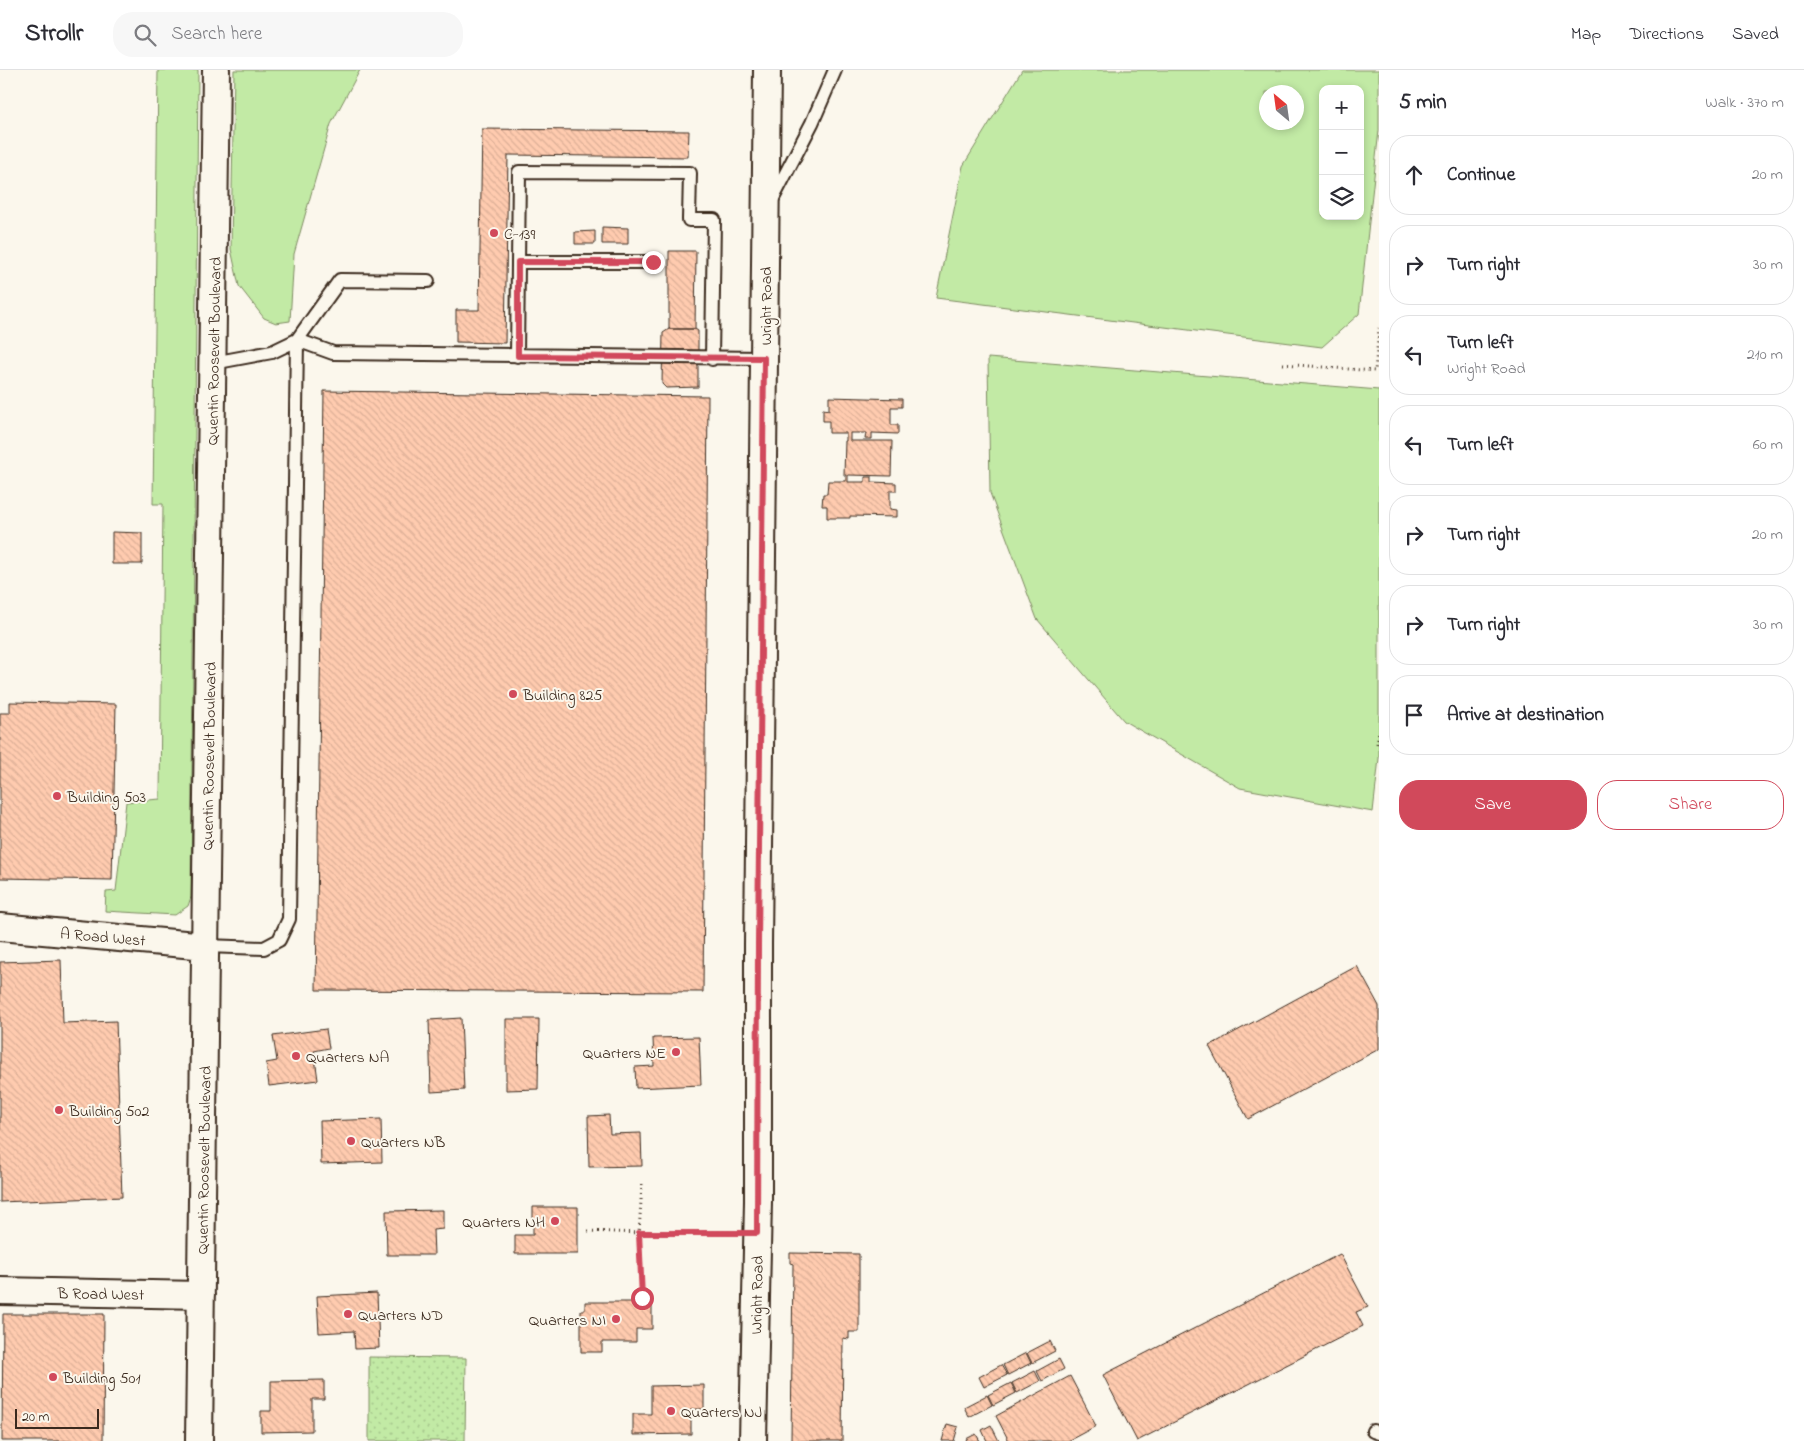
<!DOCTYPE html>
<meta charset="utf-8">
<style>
body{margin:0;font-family:"Indie Flower",sans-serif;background:#f7f7f7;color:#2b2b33}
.controls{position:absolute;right:15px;top:15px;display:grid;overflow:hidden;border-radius:10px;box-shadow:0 2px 8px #0003}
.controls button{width:45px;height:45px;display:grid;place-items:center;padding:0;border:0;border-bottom:1px solid #e1e1e2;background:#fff;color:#2b2b33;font:25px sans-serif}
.compass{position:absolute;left:1259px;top:15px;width:45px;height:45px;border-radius:50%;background:#fff;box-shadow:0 2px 8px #0003;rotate:331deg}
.scale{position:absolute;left:15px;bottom:12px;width:84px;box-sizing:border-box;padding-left:5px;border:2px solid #3b2a1e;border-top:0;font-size:14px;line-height:18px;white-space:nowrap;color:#3b2a1e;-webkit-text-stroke:4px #fbf7ec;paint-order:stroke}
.stop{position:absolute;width:15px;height:15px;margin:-11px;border:4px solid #d1495b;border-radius:50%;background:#fff}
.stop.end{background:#d1495b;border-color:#fff;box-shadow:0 1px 5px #0008}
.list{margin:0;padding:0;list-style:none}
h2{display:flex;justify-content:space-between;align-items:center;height:65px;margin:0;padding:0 20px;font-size:21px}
h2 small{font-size:16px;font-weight:400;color:#7c7c81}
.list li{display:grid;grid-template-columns:32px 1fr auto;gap:15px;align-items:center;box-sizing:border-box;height:80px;margin:0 10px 10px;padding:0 10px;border:1px solid #e1e1e2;border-radius:20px}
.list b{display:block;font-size:19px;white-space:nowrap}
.list p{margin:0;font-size:16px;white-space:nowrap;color:#7c7c81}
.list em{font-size:16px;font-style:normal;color:#7c7c81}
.actions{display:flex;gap:10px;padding:15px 20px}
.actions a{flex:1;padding:11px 0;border:1px solid #d1495b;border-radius:20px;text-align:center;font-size:18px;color:#d1495b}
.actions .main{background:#d1495b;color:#fff}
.icon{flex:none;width:28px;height:28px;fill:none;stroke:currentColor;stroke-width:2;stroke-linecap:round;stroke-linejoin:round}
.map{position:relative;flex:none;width:1379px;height:1371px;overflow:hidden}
header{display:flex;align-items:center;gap:30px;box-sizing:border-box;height:70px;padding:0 25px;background:#fff;border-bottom:1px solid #e1e1e2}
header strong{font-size:24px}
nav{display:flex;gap:28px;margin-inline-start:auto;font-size:18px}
.search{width:350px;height:45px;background:#f7f7f7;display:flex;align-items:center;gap:12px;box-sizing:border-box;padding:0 18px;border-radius:20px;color:#7c7c81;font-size:19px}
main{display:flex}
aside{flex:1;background:#fff}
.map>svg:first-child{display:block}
.grass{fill:#c2eaa5;stroke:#7e8a62;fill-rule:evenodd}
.park{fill:url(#park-dots);stroke:#7e8a62}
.building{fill:url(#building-back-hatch);stroke:#3b2a1e}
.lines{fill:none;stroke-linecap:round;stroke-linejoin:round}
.service-casing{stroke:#3b2a1e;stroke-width:16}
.minor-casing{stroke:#3b2a1e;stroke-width:30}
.path{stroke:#3b2a1e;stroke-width:3;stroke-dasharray:1 4;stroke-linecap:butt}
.service{stroke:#fbf7ec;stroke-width:12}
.minor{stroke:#fbf7ec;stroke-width:26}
.route{stroke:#d1495b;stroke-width:6}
.poi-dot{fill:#d1495b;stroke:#fbf7ec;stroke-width:2}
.labels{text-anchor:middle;stroke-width:4;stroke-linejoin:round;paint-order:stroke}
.poi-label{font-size:16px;fill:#3b2a1e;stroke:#fbf7ec;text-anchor:start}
.street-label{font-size:16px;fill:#3b2a1e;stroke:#fbf7ec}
</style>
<header>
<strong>Strollr</strong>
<div class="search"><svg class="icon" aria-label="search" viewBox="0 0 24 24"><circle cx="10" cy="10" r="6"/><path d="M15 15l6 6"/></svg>Search here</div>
<nav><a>Map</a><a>Directions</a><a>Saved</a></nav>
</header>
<main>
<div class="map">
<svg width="1379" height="1371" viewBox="0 0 1379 1371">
<defs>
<pattern id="park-dots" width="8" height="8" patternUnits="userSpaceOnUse" patternTransform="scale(1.25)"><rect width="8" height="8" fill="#c2eaa5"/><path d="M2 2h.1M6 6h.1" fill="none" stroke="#a8c98e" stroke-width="1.8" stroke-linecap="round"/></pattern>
<pattern id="building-back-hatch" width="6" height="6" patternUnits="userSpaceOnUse" patternTransform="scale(1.25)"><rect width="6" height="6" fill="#ffcbaf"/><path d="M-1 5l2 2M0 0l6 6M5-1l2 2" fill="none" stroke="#dbae96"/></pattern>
</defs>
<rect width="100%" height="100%" fill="#fbf7ec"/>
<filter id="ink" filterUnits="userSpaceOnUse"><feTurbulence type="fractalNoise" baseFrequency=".02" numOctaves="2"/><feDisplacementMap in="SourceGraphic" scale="10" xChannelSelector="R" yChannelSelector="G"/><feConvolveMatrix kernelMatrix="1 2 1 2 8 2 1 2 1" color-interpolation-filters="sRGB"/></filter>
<g filter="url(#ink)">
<path class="grass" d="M158 0H198L191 827 188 836 175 845 105 841 106 822 116 821 126 732 160 729 163 434H153Z
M234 0H360L331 54 294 184 290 251 276 253 264 248 239 216 231 179Z
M1022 0H1379V60L1359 244 1322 277 936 228 963 96ZM1323 19H1360V146H1323ZM1296 22V52H1266V22Z
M988 288 1379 320V688L1373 742 1240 718 1124 651 1037 549 990 423Z"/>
<path class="park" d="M369 1287 466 1288 465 1371H369Z"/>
<path class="building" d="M482 59 689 61 688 87 508 85 505 273 456 272V240H479Z
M602 157 628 158V174H602Z
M595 161V174H575V162Z
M669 181H696L695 259H669Z
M669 259H695L698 261V317L666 318 662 314 663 263Z
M324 321 708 326 703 922 316 920Z
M829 327 902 329V337H891V355H898V364L872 363V369H865L866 363H850V371H892L891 406 848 405V412H865V407H872V412L896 413V421H890V439L897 440V447L850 446V448H827V436H822L823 424H827L828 411H846V405H844L845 371H846V363H829V351H823V339L829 340Z
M112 462 142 463V494H112Z
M10 632 116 634 112 810 0 808V643H10Z
M61 890 63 953 116 951 122 1127 0 1132V892Z
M1357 896 1379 936V979L1248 1049 1209 976Z
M461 948 464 1020 431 1022 429 950Z
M506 949H539L538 1019 506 1020Z
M326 959 329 978 314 981 318 1010 269 1016 266 993 277 991 273 966Z
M699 967 701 1015 636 1018 635 997 654 996 653 968Z
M609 1045 610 1064 641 1063 642 1096 589 1097 588 1046Z
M381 1049 382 1092 321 1094 320 1051Z
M533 1137H578V1184H515V1165H533Z
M443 1140V1159L433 1160 434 1185H387L386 1141Z
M790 1183 859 1184V1262H849V1269L843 1268 842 1371H791L793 1194 790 1193Z
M1340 1184 1368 1237 1356 1242 1363 1256 1137 1371 1103 1305Z
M377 1223 379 1278 355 1279 354 1261 319 1263 317 1226Z
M585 1232H652V1259H636V1272H602V1282H581V1240H585Z
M3 1244H104L103 1371H2Z
M1050 1271 1055 1281 1032 1293 1027 1283Z
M1026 1283 1031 1293 1008 1305 1003 1295Z
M1059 1289 1064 1299 1042 1311 1037 1301Z
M1001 1295 1007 1305 984 1317 979 1307Z
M1035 1301 1040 1311 1017 1323 1012 1313Z
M1070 1306 1096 1356 1068 1371H1009L996 1346Z
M324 1310V1329H312V1361L261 1362V1341H271V1311Z
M1011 1313 1016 1323 993 1335 988 1325Z
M704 1315V1339H691V1364L633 1365V1344H651V1316Z
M987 1325 992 1335 969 1347 964 1337Z
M947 1354 958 1357 954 1371H942Z
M991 1355 999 1371H987L982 1360Z
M976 1364 980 1371H967L966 1369Z"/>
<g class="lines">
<defs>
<path id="service" d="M771 132 812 53 835 0
M518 192H653
M517 286 519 102 690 103 689 150H714L712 289
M213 293 272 282 297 270 340 210 428 211
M206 876 264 878 279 870 289 849 297 270 333 283 764 288
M1373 1361 1379 1363"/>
<path id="minor" d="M0 857 206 876
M0 1221 201 1225
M199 1371 216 0
M753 1371 758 1131V874L767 0"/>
</defs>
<use href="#service" class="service-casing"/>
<use href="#minor" class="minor-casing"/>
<path class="path" d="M1283 294 1375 301 1379 258
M1377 674 1379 661
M642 1114 639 1163 642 1229
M588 1161 639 1163H730"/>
<use href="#service" class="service"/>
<use href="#minor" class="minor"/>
</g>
</g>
<g class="lines" filter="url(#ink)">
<path class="route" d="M642 1228 639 1163H757L758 874 764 288 518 286V192H653"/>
</g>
<g class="poi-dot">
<circle cx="494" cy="163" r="5"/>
<circle cx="513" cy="624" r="5"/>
<circle cx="57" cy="726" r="5"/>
<circle cx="676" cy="982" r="5"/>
<circle cx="296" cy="986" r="5"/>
<circle cx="59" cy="1040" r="5"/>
<circle cx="351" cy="1071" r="5"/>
<circle cx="555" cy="1151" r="5"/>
<circle cx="348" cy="1244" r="5"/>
<circle cx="616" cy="1249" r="5"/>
<circle cx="53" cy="1307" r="5"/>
<circle cx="671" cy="1341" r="5"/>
</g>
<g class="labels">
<g class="poi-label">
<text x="504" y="169">C-139</text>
<text x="523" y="630">Building 825</text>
<text x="67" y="732">Building 503</text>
<text x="666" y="988" text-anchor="end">Quarters NE</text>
<text x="306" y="992">Quarters NA</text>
<text x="69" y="1046">Building 502</text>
<text x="361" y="1077">Quarters NB</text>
<text x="545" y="1157" text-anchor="end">Quarters NH</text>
<text x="358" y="1250">Quarters ND</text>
<text x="606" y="1255" text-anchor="end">Quarters NI</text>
<text x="63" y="1313">Building 501</text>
<text x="681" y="1347">Quarters NJ</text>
</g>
<g class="street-label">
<text transform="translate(765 236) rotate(-90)" y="6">Wright Road</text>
<text transform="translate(213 281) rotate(-89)" y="6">Quentin Roosevelt Boulevard</text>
<text transform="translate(208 686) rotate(-89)" y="6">Quentin Roosevelt Boulevard</text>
<text transform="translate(103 866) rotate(5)" y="6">A Road West</text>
<text transform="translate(203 1090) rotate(-89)" y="6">Quentin Roosevelt Boulevard</text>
<text transform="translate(101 1223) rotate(1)" y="6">B Road West</text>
<text transform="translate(756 1225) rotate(-89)" y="6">Wright Road</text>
</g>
</g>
</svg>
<div class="controls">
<button>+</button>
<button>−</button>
<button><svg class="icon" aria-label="layers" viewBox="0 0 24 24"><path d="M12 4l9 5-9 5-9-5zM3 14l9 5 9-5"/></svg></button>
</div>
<svg class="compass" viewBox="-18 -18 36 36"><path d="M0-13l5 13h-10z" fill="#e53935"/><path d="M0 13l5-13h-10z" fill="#7c7c81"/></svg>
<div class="scale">20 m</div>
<div class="stop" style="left:642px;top:1228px"></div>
<div class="stop end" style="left:653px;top:192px"></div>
</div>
<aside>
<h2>5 min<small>Walk · 370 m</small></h2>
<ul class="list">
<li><svg class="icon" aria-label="ahead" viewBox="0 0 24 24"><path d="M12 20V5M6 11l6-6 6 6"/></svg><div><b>Continue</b></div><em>20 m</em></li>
<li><svg class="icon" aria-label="right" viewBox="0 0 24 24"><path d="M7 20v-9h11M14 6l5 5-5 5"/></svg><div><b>Turn right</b></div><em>30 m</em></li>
<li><svg class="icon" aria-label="left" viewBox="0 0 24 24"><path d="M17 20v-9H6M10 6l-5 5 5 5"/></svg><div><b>Turn left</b><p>Wright Road</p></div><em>210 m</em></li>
<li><svg class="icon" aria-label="left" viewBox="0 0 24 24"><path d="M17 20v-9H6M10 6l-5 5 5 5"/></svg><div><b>Turn left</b></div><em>60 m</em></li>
<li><svg class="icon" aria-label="right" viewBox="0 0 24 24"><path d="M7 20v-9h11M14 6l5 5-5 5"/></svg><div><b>Turn right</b></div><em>20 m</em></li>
<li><svg class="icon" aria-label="right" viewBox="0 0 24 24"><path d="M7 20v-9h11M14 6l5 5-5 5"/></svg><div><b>Turn right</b></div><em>30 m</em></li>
<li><svg class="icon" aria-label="arrive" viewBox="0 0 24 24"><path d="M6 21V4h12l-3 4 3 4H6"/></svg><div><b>Arrive at destination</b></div></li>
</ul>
<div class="actions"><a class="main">Save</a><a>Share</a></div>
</aside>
</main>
